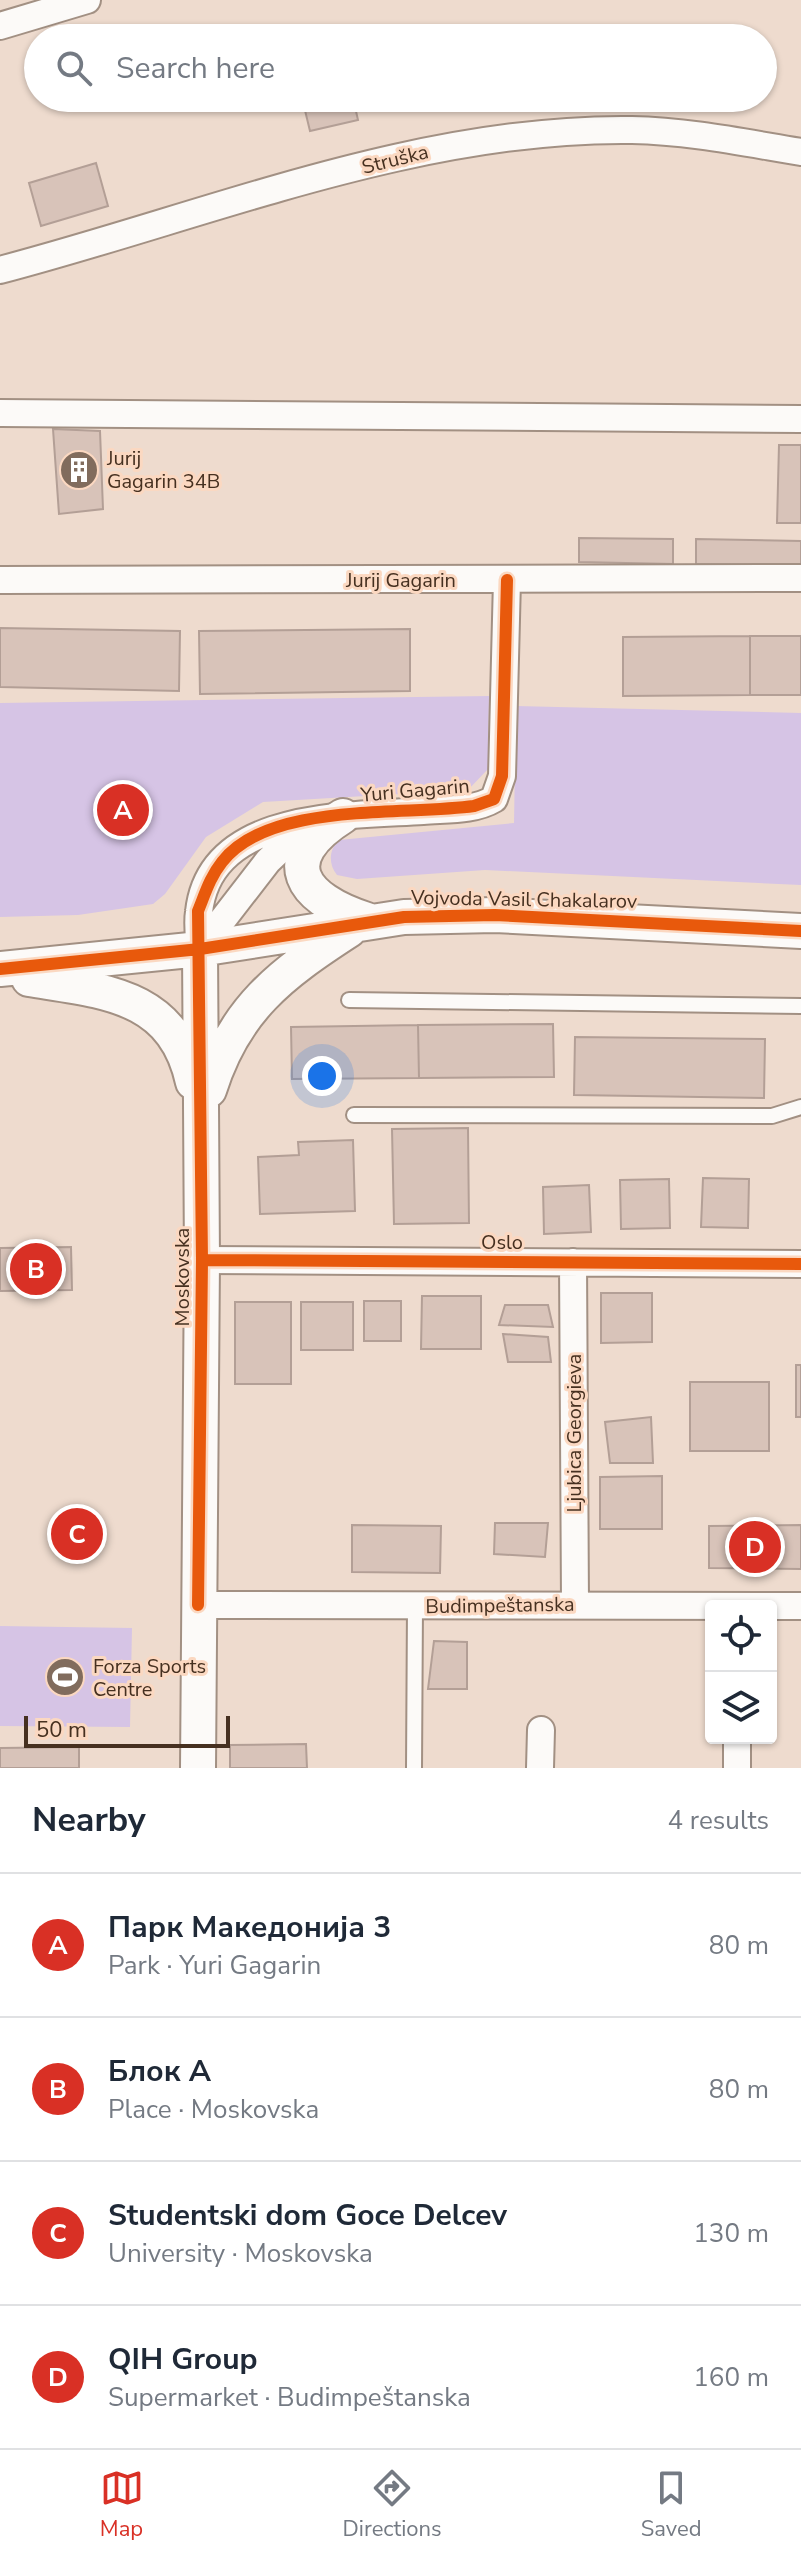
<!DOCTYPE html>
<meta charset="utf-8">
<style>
body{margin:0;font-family:"Nunito Sans",sans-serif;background:#f6f6f7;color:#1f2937}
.controls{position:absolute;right:24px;bottom:24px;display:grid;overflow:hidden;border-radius:8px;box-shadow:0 2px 6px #0004}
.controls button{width:72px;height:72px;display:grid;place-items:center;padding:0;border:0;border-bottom:2px solid #e0e1e3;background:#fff;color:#1f2937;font:40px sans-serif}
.scale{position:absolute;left:24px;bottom:20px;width:206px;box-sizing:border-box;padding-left:8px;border:4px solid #463020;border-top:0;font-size:22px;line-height:28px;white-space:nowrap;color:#463020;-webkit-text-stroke:6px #fbd8c1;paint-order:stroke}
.you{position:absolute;left:322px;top:1076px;width:28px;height:28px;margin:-20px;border:6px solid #fff;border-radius:50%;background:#1a73e8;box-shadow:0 0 0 12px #1a73e833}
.badge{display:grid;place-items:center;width:52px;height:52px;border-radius:50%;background:#d93025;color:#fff;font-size:26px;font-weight:700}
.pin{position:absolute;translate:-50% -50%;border:4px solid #fff;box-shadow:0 2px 8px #0006}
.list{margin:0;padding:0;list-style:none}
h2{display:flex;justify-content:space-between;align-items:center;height:104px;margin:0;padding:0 32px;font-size:34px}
h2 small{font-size:26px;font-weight:400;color:#747a83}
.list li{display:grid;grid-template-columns:52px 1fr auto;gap:24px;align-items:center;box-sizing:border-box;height:144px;padding:0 32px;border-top:2px solid #e0e1e3}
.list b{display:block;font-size:30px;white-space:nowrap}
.list p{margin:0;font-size:26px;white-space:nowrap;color:#747a83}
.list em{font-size:26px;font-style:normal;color:#747a83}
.icon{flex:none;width:44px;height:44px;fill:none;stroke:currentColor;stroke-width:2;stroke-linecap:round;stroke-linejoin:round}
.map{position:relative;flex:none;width:801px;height:1768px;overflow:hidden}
.search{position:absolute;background:#fff;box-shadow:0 2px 6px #0004;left:24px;right:24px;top:24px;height:88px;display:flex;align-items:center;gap:20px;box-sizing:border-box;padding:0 28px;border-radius:44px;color:#747a83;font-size:30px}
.sheet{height:680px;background:#fff}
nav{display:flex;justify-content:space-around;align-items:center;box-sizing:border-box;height:112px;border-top:2px solid #e0e1e3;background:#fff;font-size:22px;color:#747a83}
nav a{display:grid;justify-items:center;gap:4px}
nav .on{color:#d93025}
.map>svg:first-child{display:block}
.green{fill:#d6c4e5}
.building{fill:#d8c3b9;stroke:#b39f96;stroke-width:2}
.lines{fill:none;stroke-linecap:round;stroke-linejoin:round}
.service-casing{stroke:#a29083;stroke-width:18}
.minor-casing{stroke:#a29083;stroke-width:30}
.tertiary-casing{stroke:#a29083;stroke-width:38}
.service{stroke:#fcfaf8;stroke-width:14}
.minor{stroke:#fcfaf8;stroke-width:26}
.tertiary{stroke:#fcfaf8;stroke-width:34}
.cycleway-casing{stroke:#fbd8c1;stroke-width:17}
.cycleway{stroke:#e8590c;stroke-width:12}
.labels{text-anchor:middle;stroke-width:6;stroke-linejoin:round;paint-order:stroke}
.street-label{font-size:20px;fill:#463020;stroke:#fbd8c1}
.poi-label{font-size:20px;fill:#463020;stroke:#fbd8c1;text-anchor:start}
</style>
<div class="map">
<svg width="801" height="1768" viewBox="0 0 801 1768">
<rect width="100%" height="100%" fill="#eedbce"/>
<path class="green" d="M489 696 488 769 468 790 263 802 206 837 165 894 153 904 78 915 0 917V703Z
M516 706 801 713V885L485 870 357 879 337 875C328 864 329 849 339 840L514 823Z
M0 1626 132 1628 130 1727 0 1726Z"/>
<path class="building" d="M302 98H353L358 120 310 131Z
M96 163 108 206 41 226 29 183Z
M53 429 100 431 103 509 59 514Z
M779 445H801V523H777Z
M579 538 673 539V564L579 562Z
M696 539 801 541V566L696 564Z
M0 628 180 631 179 691 0 687Z
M410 629V691L200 694 199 631Z
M750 636V695L623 696V637Z
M750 636H801V695H750Z
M553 1024 554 1077 419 1078 418 1025Z
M418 1025 419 1078 292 1079 291 1027Z
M575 1037 765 1039 764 1098 574 1095Z
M468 1128 469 1223 394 1224 392 1129Z
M353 1140 355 1211 260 1214 258 1157 299 1155 298 1142Z
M703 1178 749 1179 748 1228 701 1227Z
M669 1179 670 1228 621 1229 620 1180Z
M589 1185 591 1232 544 1234 543 1187Z
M71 1247 72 1290 0 1291V1248Z
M601 1293H652V1342L601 1343Z
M422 1296H481V1349H421Z
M364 1301H401V1341H364Z
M235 1302H291V1384H235Z
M301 1302H353V1350H301Z
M505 1305H548L553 1327 499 1325Z
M503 1334 548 1337 551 1362H508Z
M796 1365H801V1417H796Z
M690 1382H769V1451H690Z
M651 1417 653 1463H610L605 1422Z
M662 1476V1529H600V1477Z
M495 1523H548L545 1557 494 1554Z
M352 1525 441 1526 440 1573 352 1572Z
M801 1525V1569L709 1568V1526Z
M434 1641 467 1642V1689H428Z
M306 1744 307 1768H230V1745Z
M79 1747V1768H0V1748Z"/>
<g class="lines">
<defs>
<path id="service" d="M349 1000 801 1006
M354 1115 772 1116 801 1107
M414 1768 415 1606"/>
<path id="minor" d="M0 26 87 0
M0 270C206 216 417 127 632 130 689 131 746 143 801 152
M0 413 801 419
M0 580 801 578
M200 949C199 937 197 924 199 912 210 811 348 816 423 811 446 809 474 811 494 799L502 776 507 580
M200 949 268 861 307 824
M202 1260 801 1264
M573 1262 575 1604
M198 1605 801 1606
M540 1768 541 1730
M737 1768V1738"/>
<path id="tertiary" d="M343 816C273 860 301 899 367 920
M0 969 200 949 404 917 495 915 801 931
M29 979C103 991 174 994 193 1082
M209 1090C234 1009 281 974 349 930
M198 1768 202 1260 200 949"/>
</defs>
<use href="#service" class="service-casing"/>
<use href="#minor" class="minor-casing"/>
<use href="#tertiary" class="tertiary-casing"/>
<use href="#service" class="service"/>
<use href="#minor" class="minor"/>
<use href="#tertiary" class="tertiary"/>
<defs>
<path id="cycleway" d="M0 969 200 949 404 917 495 915 801 931
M202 1260 801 1264
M198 1605 202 1260 198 911C205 894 210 877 222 862 269 801 404 816 474 806L494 799 502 776 507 580"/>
</defs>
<use href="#cycleway" class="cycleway-casing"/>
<use href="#cycleway" class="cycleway"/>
</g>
<defs>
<symbol id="building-disc" viewBox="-11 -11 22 22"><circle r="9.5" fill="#816c5d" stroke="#fbd8c1"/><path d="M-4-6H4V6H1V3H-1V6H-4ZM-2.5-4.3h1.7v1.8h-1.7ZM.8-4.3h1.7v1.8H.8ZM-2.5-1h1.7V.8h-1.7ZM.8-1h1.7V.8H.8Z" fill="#fff"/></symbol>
<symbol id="stadium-disc" viewBox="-11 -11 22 22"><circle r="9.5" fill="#816c5d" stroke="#fbd8c1"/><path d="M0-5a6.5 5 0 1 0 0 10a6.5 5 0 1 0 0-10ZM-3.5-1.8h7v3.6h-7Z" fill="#fff"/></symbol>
</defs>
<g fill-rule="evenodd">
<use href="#building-disc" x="57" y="448" width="44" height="44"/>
<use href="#stadium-disc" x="43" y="1655" width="44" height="44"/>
</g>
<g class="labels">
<g class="street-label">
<text transform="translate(395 159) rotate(-14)" y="7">Struška</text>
<text x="401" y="587">Jurij Gagarin</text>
<text transform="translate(415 790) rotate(-5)" y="7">Yuri Gagarin</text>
<text transform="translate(524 899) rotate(1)" y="7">Vojvoda Vasil Chakalarov</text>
<text x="502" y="1249">Oslo</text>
<text transform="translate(182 1277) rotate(-90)" y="7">Moskovska</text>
<text transform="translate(574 1433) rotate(-90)" y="7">Ljubica Georgieva</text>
<text transform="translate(500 1605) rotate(-1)" y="7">Budimpeštanska</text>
</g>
<g class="poi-label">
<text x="107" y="465">Jurij<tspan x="107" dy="23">Gagarin 34B</tspan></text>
<text x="93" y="1673">Forza Sports<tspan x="93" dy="23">Centre</tspan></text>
</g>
</g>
</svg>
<div class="controls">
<button><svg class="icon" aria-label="locate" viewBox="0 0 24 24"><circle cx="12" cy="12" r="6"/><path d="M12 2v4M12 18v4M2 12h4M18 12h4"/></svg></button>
<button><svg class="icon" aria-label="layers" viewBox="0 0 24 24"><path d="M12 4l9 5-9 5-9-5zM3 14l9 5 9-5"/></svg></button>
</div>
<div class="scale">50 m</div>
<div class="you"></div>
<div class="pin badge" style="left:123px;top:810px">A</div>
<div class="pin badge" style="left:36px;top:1269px">B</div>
<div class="pin badge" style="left:77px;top:1534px">C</div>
<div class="pin badge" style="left:755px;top:1547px">D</div>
<div class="search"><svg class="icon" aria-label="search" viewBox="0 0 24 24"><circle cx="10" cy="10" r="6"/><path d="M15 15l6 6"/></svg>Search here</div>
</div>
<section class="sheet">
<h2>Nearby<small>4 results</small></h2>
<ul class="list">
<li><span class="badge">A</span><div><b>Парк Македонија 3</b><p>Park · Yuri Gagarin</p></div><em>80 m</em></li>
<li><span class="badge">B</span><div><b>Блок А</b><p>Place · Moskovska</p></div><em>80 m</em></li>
<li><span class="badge">C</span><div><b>Studentski dom Goce Delcev</b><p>University · Moskovska</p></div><em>130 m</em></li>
<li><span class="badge">D</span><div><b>QIH Group</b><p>Supermarket · Budimpeštanska</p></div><em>160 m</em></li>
</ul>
</section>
<nav>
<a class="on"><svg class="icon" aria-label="map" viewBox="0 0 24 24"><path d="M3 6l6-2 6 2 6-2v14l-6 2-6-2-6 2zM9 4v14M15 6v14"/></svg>Map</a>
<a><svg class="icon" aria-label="directions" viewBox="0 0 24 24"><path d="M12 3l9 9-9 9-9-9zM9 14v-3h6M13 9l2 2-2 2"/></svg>Directions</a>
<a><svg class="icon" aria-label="saved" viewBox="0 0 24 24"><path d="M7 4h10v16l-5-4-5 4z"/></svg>Saved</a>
</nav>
